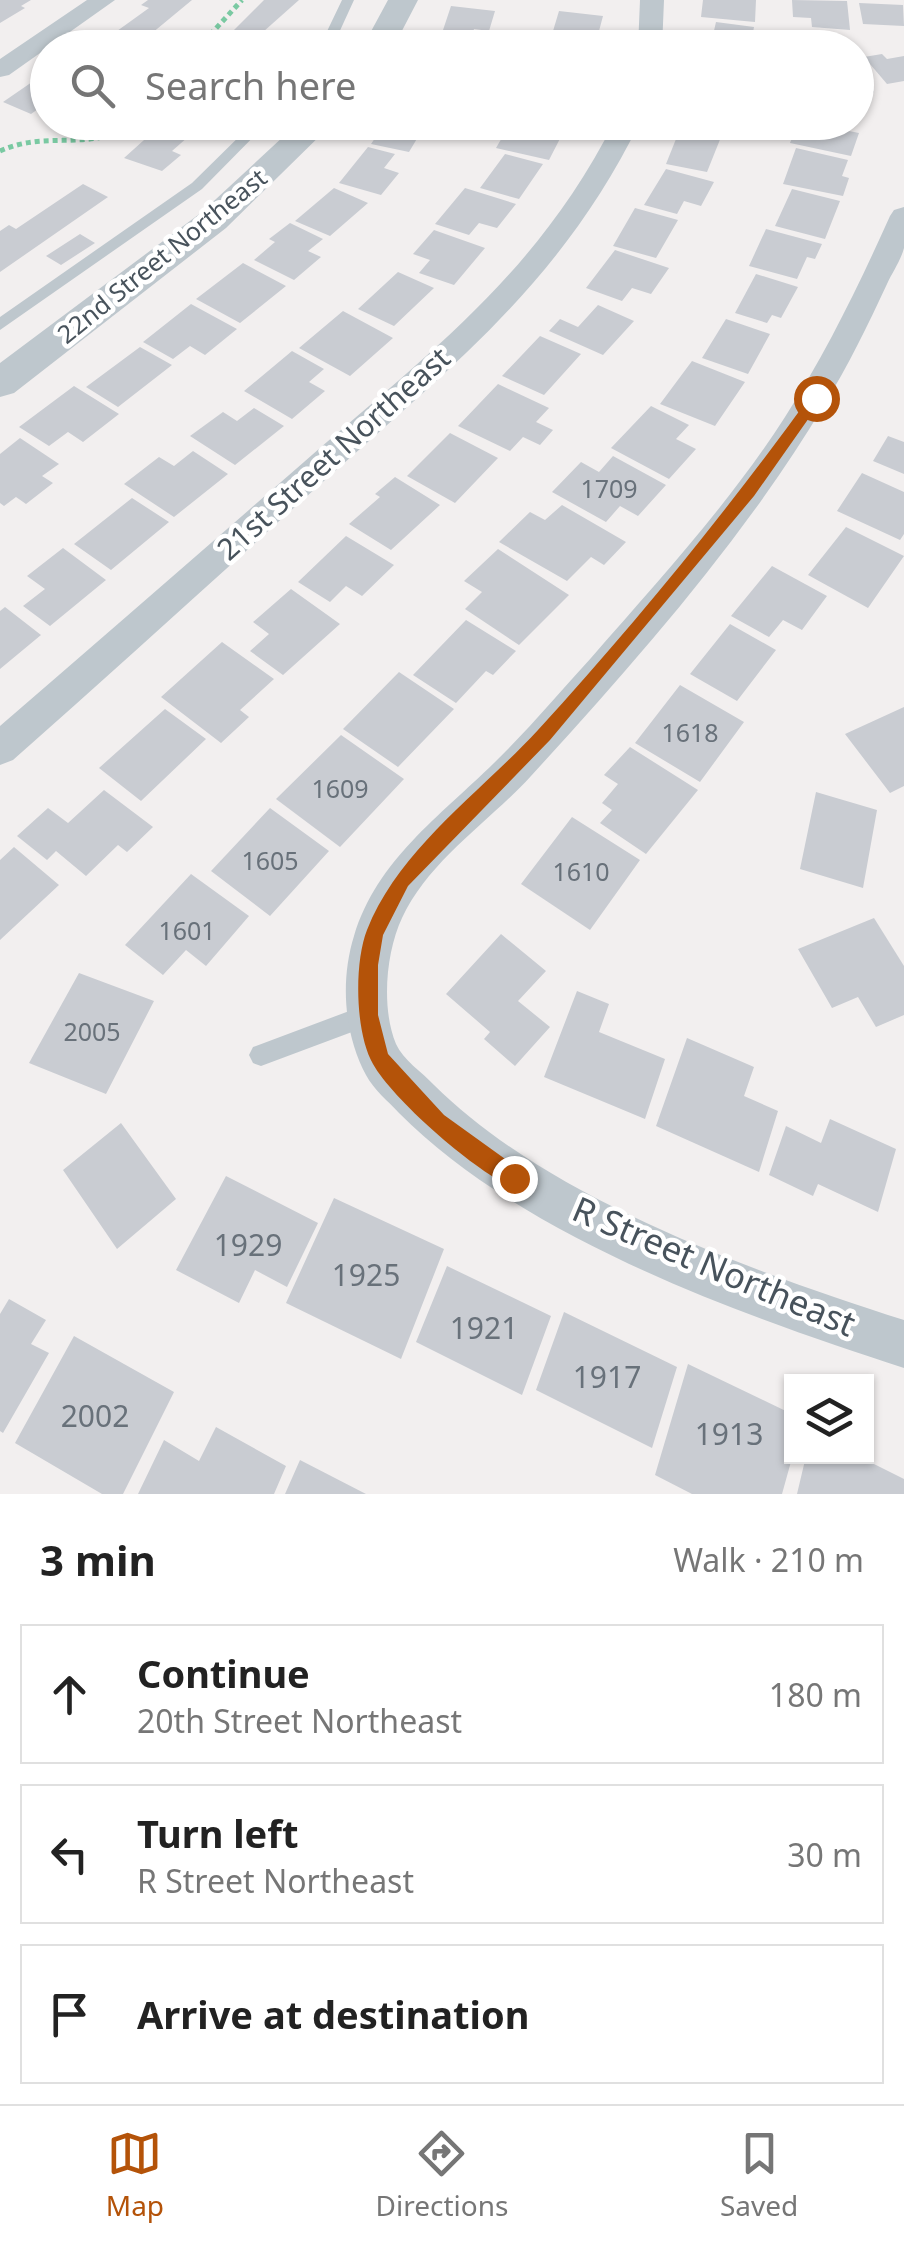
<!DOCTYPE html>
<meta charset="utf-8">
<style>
body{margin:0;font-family:"Noto Sans",sans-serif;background:#f6f6f6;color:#222}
.controls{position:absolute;right:30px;bottom:30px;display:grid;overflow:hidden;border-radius:0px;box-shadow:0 2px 8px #0004}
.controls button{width:90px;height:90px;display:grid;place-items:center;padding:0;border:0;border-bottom:2px solid #e0e0e0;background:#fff;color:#222;font:50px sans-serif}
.stop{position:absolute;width:30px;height:30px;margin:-22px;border:8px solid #b45309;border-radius:50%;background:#fff}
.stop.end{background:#b45309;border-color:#fff;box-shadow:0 2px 10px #0008}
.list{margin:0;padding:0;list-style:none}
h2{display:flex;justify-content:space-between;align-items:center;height:130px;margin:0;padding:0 40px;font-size:42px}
h2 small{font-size:32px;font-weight:400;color:#767676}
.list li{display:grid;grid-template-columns:65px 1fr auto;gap:30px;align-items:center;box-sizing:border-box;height:140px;margin:0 20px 20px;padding:0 20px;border:2px solid #e0e0e0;border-radius:0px}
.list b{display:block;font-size:38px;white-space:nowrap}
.list p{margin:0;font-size:32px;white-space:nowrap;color:#767676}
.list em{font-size:32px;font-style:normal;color:#767676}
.icon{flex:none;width:55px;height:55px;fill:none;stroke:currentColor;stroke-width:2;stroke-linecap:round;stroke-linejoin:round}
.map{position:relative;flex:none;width:904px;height:1494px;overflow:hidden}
.search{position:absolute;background:#fff;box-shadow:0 2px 8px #0004;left:30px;right:30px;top:30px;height:110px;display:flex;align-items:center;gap:25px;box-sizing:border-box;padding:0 35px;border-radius:55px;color:#767676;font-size:38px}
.sheet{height:610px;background:#fff}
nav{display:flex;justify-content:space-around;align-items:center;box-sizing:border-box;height:140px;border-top:2px solid #e0e0e0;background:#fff;font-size:28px;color:#767676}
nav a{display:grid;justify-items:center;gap:5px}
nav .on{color:#b45309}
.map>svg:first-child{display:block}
.building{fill:#c9ccd2}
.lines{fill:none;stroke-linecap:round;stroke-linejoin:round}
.path{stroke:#7ac9a2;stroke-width:5;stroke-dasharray:5 4;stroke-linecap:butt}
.service{fill:#bec7cd;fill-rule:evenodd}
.minor{fill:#bec7cd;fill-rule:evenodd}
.tertiary{fill:#bec7cd;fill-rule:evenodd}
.route{fill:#b45309}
.labels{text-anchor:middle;stroke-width:9;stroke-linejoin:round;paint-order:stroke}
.far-street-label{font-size:25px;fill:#48535c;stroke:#fff}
.number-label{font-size:25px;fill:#68717a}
.street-label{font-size:30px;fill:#48535c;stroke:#fff}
.near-number-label{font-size:30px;fill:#68717a}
.near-street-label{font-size:35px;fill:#48535c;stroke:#fff}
</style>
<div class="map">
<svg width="904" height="1494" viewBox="0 0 904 1494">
<rect width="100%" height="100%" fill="#f2efef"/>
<path class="building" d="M0 0H31L21 6 25 8 0 23Z
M148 0H192L134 48 99 44 149 8 141 5Z
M264 0H299L263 32 274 35 260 47 216 48Z
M703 0H756L755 22 701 17Z
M792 0 847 1 850 30 812 27 811 18 793 17Z
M859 3 903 5 904 26 863 24Z
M451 6 495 11 489 31 474 29 471 39 441 36Z
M559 11 603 16 595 46 565 42 568 32 553 31Z
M716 22 754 27 750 48H710Z
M882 54 887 59 904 56V81L887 84 864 57Z
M48 71V102L31 114 3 102Z
M856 87 874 91 862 118 856 117Z
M164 122H205L172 151 181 155 162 171 124 158Z
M386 122H427L409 152 371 144Z
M511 122H553L567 125 549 160 496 148Z
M690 122H744L741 134 689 126Z
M798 122H841L839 129 859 133 851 156 790 143Z
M680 129 721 137 707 172 666 164Z
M368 147 395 154 384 168 399 173 381 195 339 183Z
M796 148 848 160 842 176 849 178 843 196 783 184Z
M505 154 543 164 519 199 480 188Z
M666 169 714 182 701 206 684 201 677 214 644 205Z
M83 184 108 197 0 272V231L9 225 16 229Z
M334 188 368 203 330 236 295 221Z
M465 188 516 204 497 228 479 223 469 235 435 224Z
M792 189 840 201 825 239 775 226Z
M635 208 678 220 656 258 613 246Z
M290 223 323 239 308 251 321 257 294 280 254 260 275 242 269 239Z
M766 229 822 244 815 259 807 257 797 279 749 266Z
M434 230 485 248 454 285 419 273 430 260 413 254Z
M80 234 95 243 61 265 46 256Z
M615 250 669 268 651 294 632 288 622 301 586 288Z
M243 263 286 286 240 323 196 299Z
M398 272 434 288 394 326 358 309Z
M756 274 798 287 781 318 772 315 767 323 735 313Z
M191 304 237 329 205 355 190 346 173 359 143 342Z
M598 305 634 321 603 355 549 331 560 319 578 327Z
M343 311 393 338 350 376 299 348Z
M726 319 770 334 748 374 702 358Z
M540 336 581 354 544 395 502 376Z
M140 347 172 365 118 407 86 387Z
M292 351 324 369 309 382 325 391 292 419 244 391Z
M692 361 745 382 715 426 660 404Z
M498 384 549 408 536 422 553 430 540 445 523 437 510 451 458 426Z
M74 386 119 414 83 442 68 432 49 446 19 427Z
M651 406 689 425 676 439 696 449 669 479 611 448Z
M254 408 284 426 235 465 190 436 223 412 237 421Z
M450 433 498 458 455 503 407 476Z
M888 436 904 442V474L873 461Z
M20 438 59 464 42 476 53 483 26 504 16 497 4 506 0 503V454Z
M193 451 228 474 174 517 124 484 159 457 174 466Z
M613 456 666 485 638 516 620 506 606 522 552 492 581 462 599 472Z
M862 473 904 492V534L900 540 837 511Z
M395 477 440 505 391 550 349 524 380 497 375 494Z
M132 498 169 522 111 570 74 544Z
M562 505 626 542 604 565 591 557 567 581 499 542 530 512 545 520Z
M846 527 904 556 868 608 808 575Z
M346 536 394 565 362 596 346 586 330 602 298 582Z
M63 548 106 580 50 626 23 606 45 589 27 576Z
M498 549 569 595 519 645 465 609 482 592 464 581Z
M772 566 827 596 802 630 783 620 769 637 731 616Z
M291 589 340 624 283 675 250 651 269 634 253 622Z
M5 607 41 635 0 669V611Z
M466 620 516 651 493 675 486 671 456 703 413 675Z
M730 624 776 650 737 701 690 674Z
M222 642 274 679 240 710 249 717 221 743 161 697Z
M399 672 454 709 398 767 343 729Z
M680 685 744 722 700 782 635 743Z
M904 707V786L890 793 845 734Z
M165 709 206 739 141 801 99 768Z
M341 735 404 779 340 847 276 799Z
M630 747 698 790 646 854 600 823 612 810 602 803 618 784 604 775Z
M104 790 153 827 127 852 118 845 86 876 56 851 47 860 17 836 48 808 68 823Z
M816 792 877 810 863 888 800 869Z
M270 808 329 851 270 916 211 871Z
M572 817 640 860 590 930 521 884Z
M14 847 59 885 0 940V860Z
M191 874 249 916 206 966 186 950 163 975 125 945Z
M874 918 904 966V1015L876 1027 858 997 832 1008 798 949Z
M501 934 546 971 518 1001 550 1027 515 1066 484 1039 490 1032 446 994Z
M79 973 154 1001 106 1094 29 1063Z
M577 991 609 1004 599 1032 665 1059 645 1119 544 1077Z
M687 1038 754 1067 744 1096 778 1111 759 1172 656 1126Z
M830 1119 896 1149 878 1212 818 1184 813 1196 769 1175 786 1126 821 1143Z
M121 1123 176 1199 117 1249 63 1170Z
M226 1176 318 1223 287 1287 255 1270 239 1303 176 1270Z
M334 1198 444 1249 401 1359 286 1303Z
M447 1266 551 1316 522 1395 416 1342Z
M9 1299 46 1320 31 1344 49 1353 3 1433 0 1431V1314Z
M564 1312 677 1367 652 1448 536 1390Z
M74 1336 174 1392 123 1494H102L15 1443Z
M688 1364 792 1414V1458L782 1494H692L655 1475Z
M216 1427 286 1466 274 1494H138L164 1440 199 1461Z
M806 1456H858L904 1479V1494H797Z
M300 1460 366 1494H285Z"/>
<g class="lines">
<path class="path" d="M198 48 242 0
M0 151C49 129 88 154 139 122"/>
<path class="service" d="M342 0H354L332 48H319Z
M254 122H268L202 189 0 330V317L192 183Z
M368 1004 376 1007 379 1015 376 1023 261 1066 253 1063 249 1055 253 1047Z"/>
<path class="minor" d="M87 0H115L9 75 0 77V59Z
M640 0H664L662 48H638Z
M614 122H640C562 281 453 366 325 480 221 573 118 667 13 760L0 765V726C102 638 203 550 304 462 428 354 538 273 614 122Z
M904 207C904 220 904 235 904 248 901 260 892 273 887 284 868 325 848 366 824 405 744 539 636 661 531 776 489 822 429 860 402 918 386 952 381 1008 396 1044 403 1060 422 1072 434 1085 549 1199 751 1271 904 1320V1368C740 1315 522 1237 399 1113 388 1101 374 1090 366 1075 344 1034 340 981 354 936 377 860 440 816 494 763 528 730 559 693 591 658 658 581 730 503 785 417 826 353 859 285 890 216L894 210Z"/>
<path class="tertiary" d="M388 0H418L393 48H362Z
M299 122H334L226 228 14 393 0 397V363L202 212Z"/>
</g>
<path class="route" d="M811 395 823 398 754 496 550 740 408 886 383 935 378 965V1015L388 1054 444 1115 522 1171V1186L514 1188C477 1173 393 1100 373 1064 355 1033 354 963 367 930 399 849 480 793 538 730 635 624 727 511 811 395Z"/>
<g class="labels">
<g class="far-street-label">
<text transform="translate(162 256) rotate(-39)" y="9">22nd Street Northeast</text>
</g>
<g class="number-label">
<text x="609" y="498">1709</text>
<text x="690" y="742">1618</text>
<text x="340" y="798">1609</text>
<text x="270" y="870">1605</text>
<text x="581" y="881">1610</text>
<text x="187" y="940">1601</text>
<text x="92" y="1041">2005</text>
</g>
<g class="street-label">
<text transform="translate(334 454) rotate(-42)" y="10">21st Street Northeast</text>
</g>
<g class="near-number-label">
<text x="248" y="1256">1929</text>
<text x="366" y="1286">1925</text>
<text x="484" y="1339">1921</text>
<text x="607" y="1388">1917</text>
<text x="95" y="1427">2002</text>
<text x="729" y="1445">1913</text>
</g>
<g class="near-street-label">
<text transform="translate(714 1267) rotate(23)" y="12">R Street Northeast</text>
</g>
</g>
</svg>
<div class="controls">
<button><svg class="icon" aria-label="layers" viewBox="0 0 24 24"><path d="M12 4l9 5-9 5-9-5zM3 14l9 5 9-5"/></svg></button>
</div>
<div class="stop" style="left:816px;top:398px"></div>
<div class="stop end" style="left:514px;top:1178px"></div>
<div class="search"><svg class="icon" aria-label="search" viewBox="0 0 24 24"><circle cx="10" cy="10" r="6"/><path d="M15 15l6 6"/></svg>Search here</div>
</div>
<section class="sheet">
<h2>3 min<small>Walk · 210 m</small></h2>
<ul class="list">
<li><svg class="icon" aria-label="ahead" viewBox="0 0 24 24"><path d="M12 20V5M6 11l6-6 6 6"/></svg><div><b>Continue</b><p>20th Street Northeast</p></div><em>180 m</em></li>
<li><svg class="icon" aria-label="left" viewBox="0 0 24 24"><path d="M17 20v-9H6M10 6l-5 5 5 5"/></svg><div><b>Turn left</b><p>R Street Northeast</p></div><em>30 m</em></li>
<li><svg class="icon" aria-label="arrive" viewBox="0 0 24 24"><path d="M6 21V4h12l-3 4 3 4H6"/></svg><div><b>Arrive at destination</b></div></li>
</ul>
</section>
<nav>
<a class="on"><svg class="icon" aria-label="map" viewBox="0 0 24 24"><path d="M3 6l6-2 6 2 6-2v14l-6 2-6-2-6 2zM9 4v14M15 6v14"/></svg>Map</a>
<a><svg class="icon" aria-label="directions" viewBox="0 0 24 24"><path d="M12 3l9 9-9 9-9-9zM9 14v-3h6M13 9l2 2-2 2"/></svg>Directions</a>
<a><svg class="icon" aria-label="saved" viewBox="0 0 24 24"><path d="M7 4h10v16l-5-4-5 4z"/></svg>Saved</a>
</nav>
